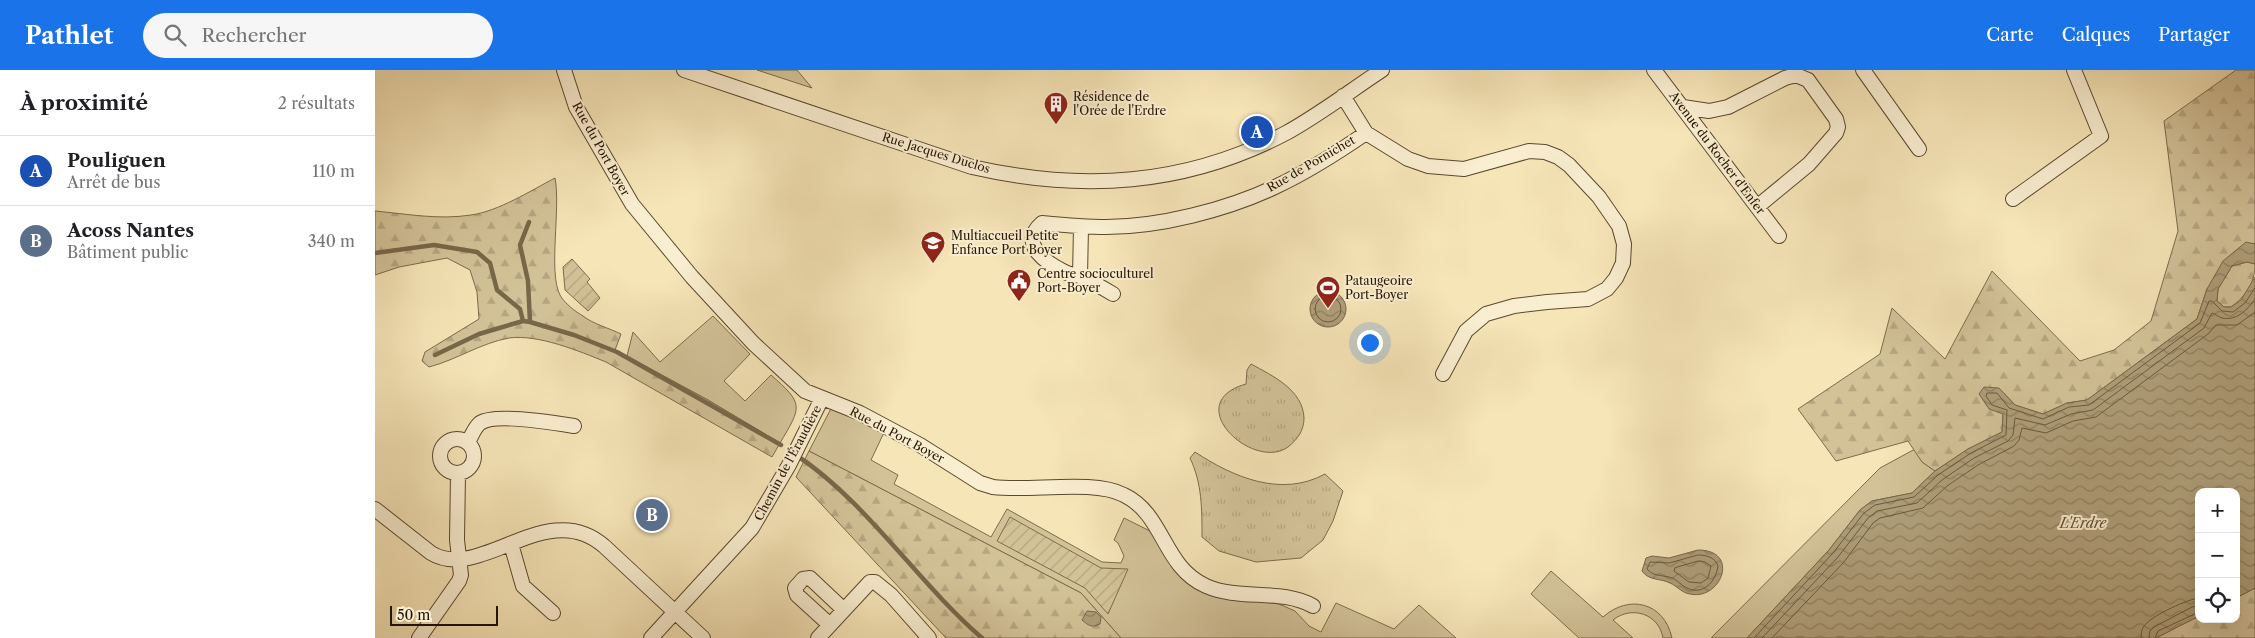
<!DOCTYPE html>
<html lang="fr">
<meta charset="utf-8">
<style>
body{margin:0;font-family:"Libre Caslon Text",serif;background:#f6f6f6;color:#202124}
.controls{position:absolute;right:15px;bottom:15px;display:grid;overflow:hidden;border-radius:10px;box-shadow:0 5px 20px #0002}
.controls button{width:45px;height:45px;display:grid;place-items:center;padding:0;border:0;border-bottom:1px solid #e0e0e0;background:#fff;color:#202124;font:25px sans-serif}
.scale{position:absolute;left:15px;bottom:12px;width:108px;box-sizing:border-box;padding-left:5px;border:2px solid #261500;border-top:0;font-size:14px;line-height:18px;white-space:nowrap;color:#261500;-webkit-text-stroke:4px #f9eed0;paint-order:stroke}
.you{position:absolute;left:994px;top:272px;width:18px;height:18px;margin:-12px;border:4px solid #fff;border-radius:50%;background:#1a73e8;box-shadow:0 0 0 8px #1a73e833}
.badge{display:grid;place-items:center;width:32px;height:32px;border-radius:50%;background:#1a73e8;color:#fff;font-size:16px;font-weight:700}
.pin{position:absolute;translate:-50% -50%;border:2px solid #fff;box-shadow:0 1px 5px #0006}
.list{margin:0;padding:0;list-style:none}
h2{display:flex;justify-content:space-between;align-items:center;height:65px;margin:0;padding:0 20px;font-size:21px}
h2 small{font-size:16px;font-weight:400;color:#757577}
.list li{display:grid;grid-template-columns:32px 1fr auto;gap:15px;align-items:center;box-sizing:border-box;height:70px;padding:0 20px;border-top:1px solid #e0e0e0}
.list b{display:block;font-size:19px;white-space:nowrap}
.list p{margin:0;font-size:16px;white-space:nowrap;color:#757577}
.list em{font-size:16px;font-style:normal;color:#757577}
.icon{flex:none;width:28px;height:28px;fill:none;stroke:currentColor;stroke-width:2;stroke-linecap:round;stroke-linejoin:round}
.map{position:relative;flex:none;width:1880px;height:568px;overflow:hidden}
header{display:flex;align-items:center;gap:30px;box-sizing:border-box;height:70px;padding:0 25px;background:#1a73e8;color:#fff}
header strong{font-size:24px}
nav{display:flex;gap:28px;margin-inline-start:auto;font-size:18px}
.search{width:350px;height:45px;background:#f6f6f6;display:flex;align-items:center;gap:12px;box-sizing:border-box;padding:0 18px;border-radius:28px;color:#757577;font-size:19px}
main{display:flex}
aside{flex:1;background:#fff}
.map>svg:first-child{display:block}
.grass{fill:#d3c298;stroke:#7c6c4c}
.forest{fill:url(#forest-firs);stroke:#7c6c4c}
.park{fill:url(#park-tufts);stroke:#7c6c4c}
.garden{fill:url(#garden-furrows);stroke:#7c6c4c}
.water{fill:url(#water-waves);stroke:#786749}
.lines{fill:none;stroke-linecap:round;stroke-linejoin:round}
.shore{stroke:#6a5a3c;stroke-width:1}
.stream{stroke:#786749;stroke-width:4.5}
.minor-casing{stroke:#5a492e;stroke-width:16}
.minor{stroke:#f9eed0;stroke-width:14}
.labels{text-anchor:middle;stroke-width:4;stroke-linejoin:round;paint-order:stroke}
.poi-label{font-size:12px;fill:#261500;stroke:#f9eed0;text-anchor:start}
.street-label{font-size:12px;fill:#261500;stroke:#f9eed0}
.water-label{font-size:14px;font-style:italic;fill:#5d4c30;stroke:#f9eed0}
</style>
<header>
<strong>Pathlet</strong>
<div class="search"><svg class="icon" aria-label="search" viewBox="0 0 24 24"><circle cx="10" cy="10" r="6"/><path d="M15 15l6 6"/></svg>Rechercher</div>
<nav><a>Carte</a><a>Calques</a><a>Partager</a></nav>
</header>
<main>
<aside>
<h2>À proximité<small>2 résultats</small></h2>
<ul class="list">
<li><span class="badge" style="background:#1a4fb4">A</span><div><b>Pouliguen</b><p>Arrêt de bus</p></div><em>110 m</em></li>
<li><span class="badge" style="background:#5c6f8a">B</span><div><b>Acoss Nantes</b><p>Bâtiment public</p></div><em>340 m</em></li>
</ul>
</aside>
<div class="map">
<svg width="1880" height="568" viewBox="0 0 1880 568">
<defs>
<pattern id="forest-firs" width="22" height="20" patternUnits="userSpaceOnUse" patternTransform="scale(1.25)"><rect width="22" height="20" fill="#d3c298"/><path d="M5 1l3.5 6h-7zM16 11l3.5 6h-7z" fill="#b5a681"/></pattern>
<pattern id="park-tufts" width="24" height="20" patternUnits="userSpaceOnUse" patternTransform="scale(1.25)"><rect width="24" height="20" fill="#d3c298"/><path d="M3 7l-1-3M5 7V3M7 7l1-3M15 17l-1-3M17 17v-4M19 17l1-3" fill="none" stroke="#b5a681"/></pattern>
<pattern id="garden-furrows" width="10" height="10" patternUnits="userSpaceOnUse" patternTransform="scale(1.25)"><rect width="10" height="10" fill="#d3c298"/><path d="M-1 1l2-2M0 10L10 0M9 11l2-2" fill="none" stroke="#b5a681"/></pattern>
<pattern id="water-waves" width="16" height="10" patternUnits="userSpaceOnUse" patternTransform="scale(1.25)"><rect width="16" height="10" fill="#af9e79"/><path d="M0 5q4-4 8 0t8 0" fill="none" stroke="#8e8061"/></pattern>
</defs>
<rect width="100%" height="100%" fill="#f6e5b7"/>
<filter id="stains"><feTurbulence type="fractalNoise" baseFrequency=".004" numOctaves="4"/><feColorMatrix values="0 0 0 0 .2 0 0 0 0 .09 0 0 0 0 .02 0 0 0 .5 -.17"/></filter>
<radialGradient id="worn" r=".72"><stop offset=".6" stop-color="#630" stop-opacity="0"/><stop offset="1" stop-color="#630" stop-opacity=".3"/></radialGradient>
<path class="grass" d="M382 0H422L437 18Z
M338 246 375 284 349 311 370 331 396 305C429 334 427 336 405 373L333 330 252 286 258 262 285 292Z
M462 327 514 352 496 390 523 405 519 414 616 467 632 439 727 492 746 493 749 486 743 473 739 470 749 448 775 461 799 499 848 527 904 534 920 541 934 556 946 562 961 533 1019 559 1044 535 1081 568H746L706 523 434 381Z
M1540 379 1547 392 1560 401 1537 423 1497 431 1485 440 1454 480 1372 568H1336L1505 398Z
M1176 501 1228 547C1254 524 1289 532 1297 568H1288C1284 544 1257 535 1238 550L1258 568H1204L1156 524Z"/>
<path class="forest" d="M1861 0H1880V174L1871 173 1832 219 1822 249 1712 330 1692 333 1668 344 1640 335 1624 318 1628 344 1627 362 1593 379 1560 401 1547 392 1533 371 1461 391 1423 339 1505 284 1517 238 1570 289 1617 201 1705 291 1739 280 1776 251 1803 161 1789 51Z
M180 108C186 138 173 202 185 225 189 233 201 242 208 246 218 254 234 258 246 264L240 280 333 330 405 373 397 387 231 292C204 281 163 264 134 268 106 273 81 290 54 297L47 291 50 282 104 249 102 222 95 200 72 188 24 197 0 205V141C32 144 64 150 96 145 124 141 155 121 180 108Z
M1872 192 1880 194C1880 213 1871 226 1856 237H1849L1842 231 1843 219 1857 196Z
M434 381 706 523 746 568H571L421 407Z
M1880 518V568H1781L1824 546V549H1861V528Z"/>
<path class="park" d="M876 294C898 306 928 320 929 348 929 360 923 369 913 377 878 402 804 333 871 314L872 300Z
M820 382C858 407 906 428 950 404L968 421 958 451 948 470 926 488 881 492 844 481 827 467C827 439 827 413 815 388Z"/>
<path class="garden" d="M197 189 215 209 212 212 225 228 213 241 190 220 188 197Z
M635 447 726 498 753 499 733 544 710 518 622 471Z"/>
<path class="water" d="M1871 172 1880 174V194L1872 192 1857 196 1843 219 1842 231 1849 237H1856L1866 230 1880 207V518L1861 528V422H1824V546L1781 568H1372L1454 480 1485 440 1497 431 1537 423 1560 401 1593 379 1627 362 1628 344 1614 339 1604 324 1609 317 1624 318 1640 335 1668 344 1692 333 1712 330 1822 249 1832 219 1848 191Z
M935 239a18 18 0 1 1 36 0a18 18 0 1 1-36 0Z
M1323 480C1366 480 1346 531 1315 524 1307 523 1302 516 1295 513 1285 508 1274 511 1267 501L1271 488 1277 486 1294 488Z
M712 541 721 542 726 547 725 554C717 558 714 556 707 550Z"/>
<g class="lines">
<path class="shore" d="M940 239a13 13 0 1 1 26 0a13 13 0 1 1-26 0Z
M1323 485C1331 485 1340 487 1343 496 1341 512 1327 527 1310 517 1305 514 1300 508 1294 507 1285 505 1278 506 1272 499L1275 492 1294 493Z
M1324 491 1330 492 1336 496 1333 508 1326 513 1314 512 1299 501 1300 498Z
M1379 568 1458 483 1489 443 1500 435 1539 427 1563 405 1596 383 1631 365 1632 340 1617 335 1611 326 1612 323H1622L1634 338 1668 349 1694 337 1714 335 1825 253 1834 231H1837L1847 241 1858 242 1870 233 1880 218
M1387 568 1463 487 1493 448 1502 441 1542 433 1567 410 1599 388 1633 371 1638 365 1640 348 1670 355 1696 344 1718 340 1829 258 1837 243C1841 244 1843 247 1847 248 1862 251 1872 240 1880 229
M1397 568 1469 492 1498 453 1505 448 1548 438 1572 416 1603 395 1639 376 1644 370 1647 358 1671 363 1698 351 1721 347 1833 264 1841 255H1862L1880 242
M1766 568C1766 562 1767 557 1772 553 1779 545 1813 529 1824 528
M1774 568 1775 561 1779 557 1817 537 1824 536
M1780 568 1783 561 1824 542"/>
<path class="stream" d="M154 152 145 175 153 211 155 252
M0 183 59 175 102 182 115 193 122 220 145 239 148 251
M60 285 104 264 148 251 155 252 199 265 242 282 406 375
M421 385C491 431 543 513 607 568"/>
<defs>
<path id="minor" d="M189 0 201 37 257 134 317 207 378 273 430 321 485 343 545 375 605 413 618 417C655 422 718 409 749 425 790 445 787 496 831 516 865 531 906 518 938 536
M309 0 597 97C706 122 810 116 911 63 944 45 975 21 1007 0
M1279 0 1404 166
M1488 0 1544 79
M968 26 991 63 1033 89 1053 96 1089 99 1154 81 1170 82 1183 87 1194 95 1224 127 1244 156 1249 174 1248 193 1241 208 1232 219 1213 229 1172 232 1139 236 1111 244 1091 261 1068 304
M1308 37 1334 41 1353 37 1410 8 1421 5 1433 10 1461 49 1463 57 1461 63 1434 94 1382 137
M1638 129 1726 66 1699 0
M705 206 706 157
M738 224C728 218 718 212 707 207 703 205 697 205 692 203 673 194 642 175 667 153 688 155 709 157 731 157 784 157 851 140 900 117 932 102 962 83 991 63
M65 386a17 17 0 1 1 34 0a17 17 0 1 1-34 0Z
M93 373C96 366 100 357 105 353 120 343 181 353 199 356
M0 439 56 483C105 513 172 426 229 476L328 568
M136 474 148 516 178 543
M455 555 422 525 420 518 428 509 435 508 469 540
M44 568 84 511 86 505 82 470 83 404
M276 568 377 458 414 395 447 328
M443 568 495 512H500L516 525 554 568"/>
</defs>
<use href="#minor" class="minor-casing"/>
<use href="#minor" class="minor"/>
</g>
<defs>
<symbol id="building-pin" viewBox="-11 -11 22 30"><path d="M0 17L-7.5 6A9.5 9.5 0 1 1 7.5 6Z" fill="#8f2418" stroke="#f9eed0"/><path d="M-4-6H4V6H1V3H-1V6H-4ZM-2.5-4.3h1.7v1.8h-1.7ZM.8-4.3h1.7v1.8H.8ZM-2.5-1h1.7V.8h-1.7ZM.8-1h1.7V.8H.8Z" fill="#fff"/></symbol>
<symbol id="school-pin" viewBox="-11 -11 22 30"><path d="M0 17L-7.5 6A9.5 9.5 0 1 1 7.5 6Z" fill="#8f2418" stroke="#f9eed0"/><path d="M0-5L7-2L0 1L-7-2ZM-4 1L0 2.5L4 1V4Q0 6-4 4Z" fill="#fff"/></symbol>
<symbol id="civic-pin" viewBox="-11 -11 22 30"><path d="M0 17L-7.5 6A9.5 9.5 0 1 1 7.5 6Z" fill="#8f2418" stroke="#f9eed0"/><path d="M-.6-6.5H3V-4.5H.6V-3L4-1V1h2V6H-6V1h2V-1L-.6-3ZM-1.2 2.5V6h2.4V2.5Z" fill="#fff"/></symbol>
<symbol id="stadium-pin" viewBox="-11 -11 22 30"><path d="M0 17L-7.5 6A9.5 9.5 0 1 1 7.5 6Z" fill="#8f2418" stroke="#f9eed0"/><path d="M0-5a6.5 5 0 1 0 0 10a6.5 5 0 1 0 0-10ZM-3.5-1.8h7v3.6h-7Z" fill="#fff"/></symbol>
</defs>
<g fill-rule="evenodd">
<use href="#building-pin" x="667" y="20" width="28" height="38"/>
<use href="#school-pin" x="544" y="159" width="28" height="38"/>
<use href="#civic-pin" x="630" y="197" width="28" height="38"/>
<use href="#stadium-pin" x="939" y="204" width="28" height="38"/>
</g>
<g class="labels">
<g class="poi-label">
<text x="698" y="31">Résidence de<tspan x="698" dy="14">l'Orée de l'Erdre</tspan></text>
<text x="576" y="170">Multiaccueil Petite<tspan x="576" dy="14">Enfance Port Boyer</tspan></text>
<text x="662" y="208">Centre socioculturel<tspan x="662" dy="14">Port-Boyer</tspan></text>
<text x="970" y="215">Pataugeoire<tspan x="970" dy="14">Port-Boyer</tspan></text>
</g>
<g class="street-label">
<text transform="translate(226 79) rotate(61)" y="4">Rue du Port Boyer</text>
<text transform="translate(561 83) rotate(17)" y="4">Rue Jacques Duclos</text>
<text transform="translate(1342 83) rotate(53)" y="4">Avenue du Rocher d'Enfer</text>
<text transform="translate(936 94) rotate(-30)" y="4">Rue de Pornichet</text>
<text transform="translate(522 365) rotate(28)" y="4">Rue du Port Boyer</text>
<text transform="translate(413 393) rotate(-62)" y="4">Chemin de l'Éraudière</text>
</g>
<g class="water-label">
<text x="1708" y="458">L'Erdre</text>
</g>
</g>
<rect width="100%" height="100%" filter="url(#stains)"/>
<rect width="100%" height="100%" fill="url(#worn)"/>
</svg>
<div class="controls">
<button>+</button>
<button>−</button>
<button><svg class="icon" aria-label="locate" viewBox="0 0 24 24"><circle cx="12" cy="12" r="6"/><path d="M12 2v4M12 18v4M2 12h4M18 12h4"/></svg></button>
</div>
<div class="scale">50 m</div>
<div class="you"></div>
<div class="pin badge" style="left:882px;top:62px;background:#1a4fb4">A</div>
<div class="pin badge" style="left:277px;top:445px;background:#5c6f8a">B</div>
</div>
</main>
